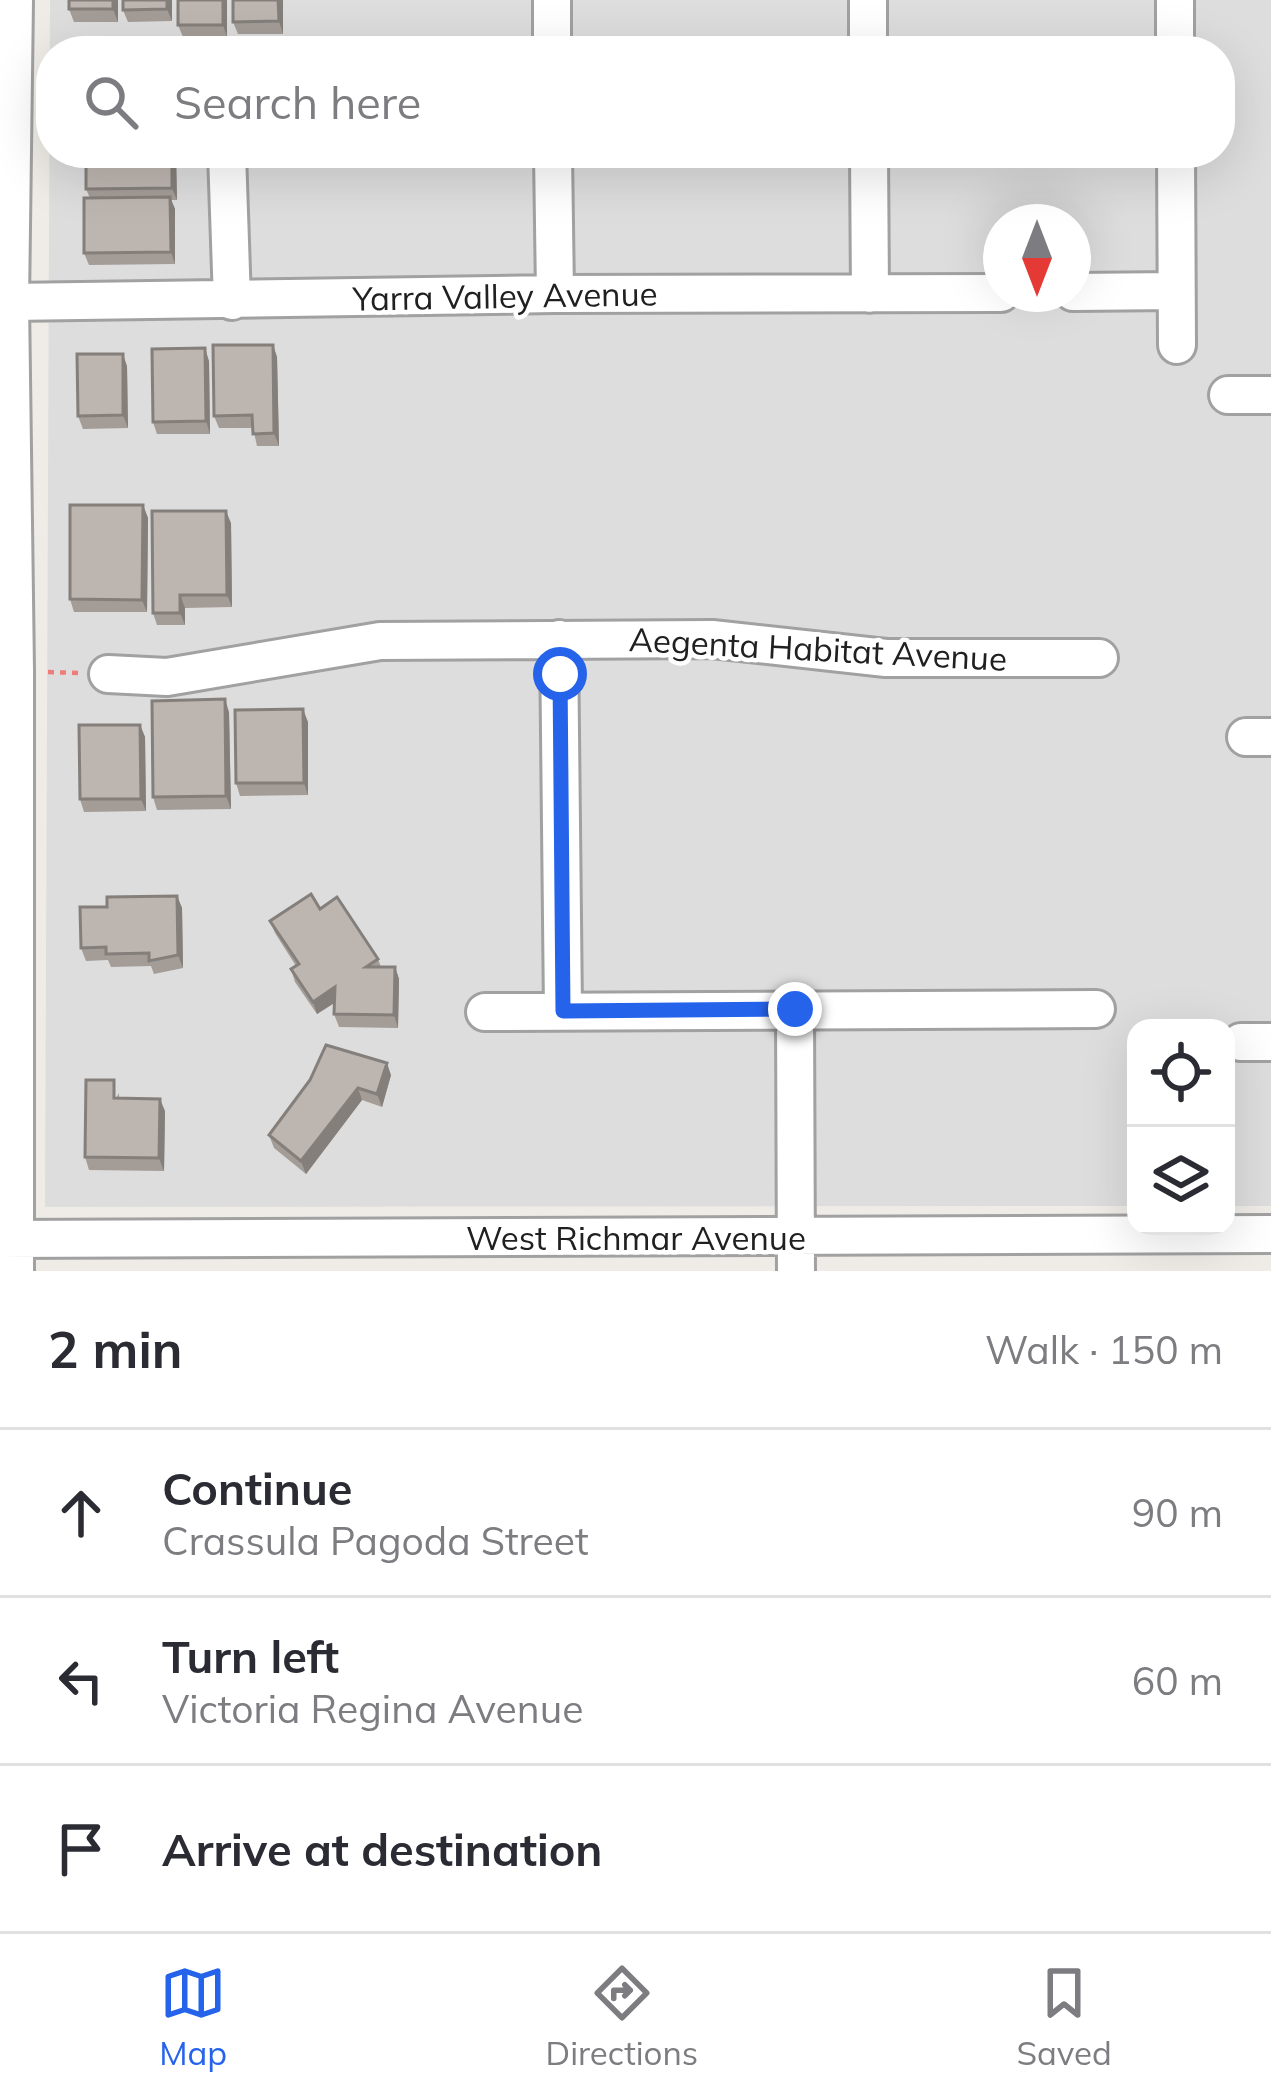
<!DOCTYPE html>
<meta charset="utf-8">
<style>
body{margin:0;font-family:Mulish,sans-serif;background:#f7f7f7;color:#2b2b33}
.controls{position:absolute;right:36px;bottom:36px;display:grid;overflow:hidden;border-radius:24px;box-shadow:0 12px 48px #0002}
.controls button{width:108px;height:108px;display:grid;place-items:center;padding:0;border:0;border-bottom:3px solid #e1e1e2;background:#fff;color:#2b2b33;font:60px sans-serif}
.compass{position:absolute;left:983px;top:204px;width:108px;height:108px;border-radius:50%;background:#fff;box-shadow:0 12px 48px #0002;rotate:180deg}
.stop{position:absolute;width:36px;height:36px;margin:-27px;border:9px solid #2563eb;border-radius:50%;background:#fff}
.stop.end{background:#2563eb;border-color:#fff;box-shadow:0 3px 12px #0008}
.list{margin:0;padding:0;list-style:none}
h2{display:flex;justify-content:space-between;align-items:center;height:156px;margin:0;padding:0 48px;font-size:51px}
h2 small{font-size:39px;font-weight:400;color:#7c7c81}
.list li{display:grid;grid-template-columns:78px 1fr auto;gap:36px;align-items:center;box-sizing:border-box;height:168px;padding:0 48px;border-top:3px solid #e1e1e2}
.list b{display:block;font-size:45px;white-space:nowrap}
.list p{margin:0;font-size:39px;white-space:nowrap;color:#7c7c81}
.list em{font-size:39px;font-style:normal;color:#7c7c81}
.icon{flex:none;width:66px;height:66px;fill:none;stroke:currentColor;stroke-width:2;stroke-linecap:round;stroke-linejoin:round}
.map{position:relative;flex:none;width:1271px;height:1271px;overflow:hidden}
.search{position:absolute;background:#fff;box-shadow:0 12px 48px #0002;left:36px;right:36px;top:36px;height:132px;display:flex;align-items:center;gap:30px;box-sizing:border-box;padding:0 42px;border-radius:48px;color:#7c7c81;font-size:45px}
.sheet{height:660px;background:#fff}
nav{display:flex;justify-content:space-around;align-items:center;box-sizing:border-box;height:168px;border-top:3px solid #e1e1e2;background:#fff;font-size:33px;color:#7c7c81}
nav a{display:grid;justify-items:center;gap:6px}
nav .on{color:#2563eb}
.map>svg:first-child{display:block}
.residential{fill:#ddd;fill-rule:evenodd}
.lines{fill:none;stroke-linecap:round;stroke-linejoin:round}
.minor-casing{stroke:#a1a1a1;stroke-width:42}
.path{stroke:#ef7c78;stroke-width:4.5;stroke-dasharray:6 6;stroke-linecap:butt}
.minor{stroke:#fff;stroke-width:36}
.wall{fill:#a39c97}
.shaded-wall{fill:#847f7b}
.building{fill:#bdb5b0;stroke:#847f7b;stroke-width:3}
.route{stroke:#2563eb;stroke-width:15}
.labels{text-anchor:middle;stroke-width:9;stroke-linejoin:round;paint-order:stroke}
.street-label{font-size:33px;fill:#202020;stroke:#fff}
</style>
<div class="map">
<svg width="1271" height="1271" viewBox="0 0 1271 1271">
<rect width="100%" height="100%" fill="#efece7"/>
<path class="residential" d="M50 0H1271V1206H1226V1028H1136V1206L45 1207ZM51 51H1220V153H51ZM1001 222H1073V294H1001Z"/>
<g class="lines">
<defs>
<path id="minor" d="M14 0 10 302 15 671V1271
M552 0V51
M868 0V51
M1175 0V51
M227 153 232 301
M553 153 555 294
M869 153 870 294
M1176 153 1177 345
M1073 292 1176 291
M10 302 555 294 1001 293
M1228 395H1271
M559 639 563 1011
M108 674 167 677 380 641 712 639 886 658H1099
M1246 737H1271
M795 1009 796 1271
M485 1012 1096 1009
M1241 1042H1271
M0 1239 1271 1234"/>
</defs>
<use href="#minor" class="minor-casing"/>
<path class="path" d="M48 672 78 673"/>
<use href="#minor" class="minor"/>
</g>
<path class="wall" d="M69 0H118V22H74L69 9Z
M172 0V21L128 22 123 10Z
M227 0V37H183L178 25Z
M283 0V34H238L233 22Z
M86 153H176L177 200H171L175 209V264L89 265 84 253 90 198 86 189Z
M273 345 277 357 279 446H257L253 428H219L214 416Z
M209 361 210 434H157L153 422Z
M127 366 128 428 83 429 78 416Z
M143 505 148 518 147 612H74L70 599Z
M231 523 232 607 185 608V625H157L153 613Z
M229 712 231 809 157 810 153 797Z
M308 722V795L240 796 236 783Z
M140 725 145 737 146 811 84 812 80 799Z
M177 896 182 908 183 968 154 974 151 966 111 967 108 960 86 961 81 948 107 907Z
M320 909 378 959 381 967H395L399 979 398 1028 339 1027 334 1014V1003L317 1014 295 982 291 969 296 966 275 933 270 921Z
M391 1075 382 1107 362 1100 306 1174 274 1148 269 1135 310 1080Z
M119 1093V1098L165 1111 164 1171 89 1170 85 1157Z"/>
<path class="shaded-wall" d="M113 0H118V22L113 9Z
M167 0H172V21L167 9Z
M223 0H227V37L223 25Z
M278 0H283V34L279 21Z
M172 153H176L177 200 172 188Z
M170 197 175 209V264L171 252Z
M273 345 277 357 279 446 274 433Z
M205 348 209 361 210 434 206 421Z
M123 354 127 366 128 428 123 415Z
M143 505 148 518 147 612 142 600Z
M226 511 231 523 232 607 227 595Z
M180 595 185 608V625L180 613Z
M225 699 229 712 231 809 226 796Z
M303 709 308 722V795L304 783Z
M140 725 145 737 146 811 141 799Z
M177 896 182 908 183 968 178 955Z
M395 967 399 979 398 1028 394 1015Z
M335 987 339 1000 317 1014 313 1002Z
M387 1063 391 1075 382 1107 377 1094Z
M358 1088 362 1100 306 1174 301 1161Z
M160 1099 165 1111 164 1171 159 1158Z"/>
<path class="building" d="M69 0H113V9H69Z
M123 0H167V9L123 10Z
M178 0H223V25H178Z
M233 0H278L279 21 233 22Z
M86 153H172V188L86 189Z
M170 197 171 252 84 253V198Z
M213 345H273L274 433 253 434 252 415 214 416Z
M205 348 206 421 153 422 152 349Z
M77 354H123V415L78 416Z
M70 505H143L142 600 70 599Z
M152 511H226L227 595H180V613H153Z
M225 699 226 796 153 797 152 701Z
M303 709 304 783H236L235 710Z
M79 725H140L141 799H80Z
M311 894 320 909 337 897 378 959 366 967H395L394 1015 334 1014 335 987 313 1002 291 969 299 964 270 921Z
M177 896 178 955 149 961V953L106 954V947L81 948 80 907H107V897Z
M326 1045 387 1063 377 1094 358 1088 301 1161 269 1135 310 1080Z
M86 1080H114V1098L160 1099 159 1158 85 1157Z"/>
<g class="lines">
<path class="route" d="M560 674 563 1011 795 1009"/>
</g>
<g class="labels">
<g class="street-label">
<text transform="translate(505 296) rotate(-1)" y="12">Yarra Valley Avenue</text>
<text transform="translate(818 649) rotate(3)" y="12">Aegenta Habitat Avenue</text>
<text x="636" y="1250">West Richmar Avenue</text>
</g>
</g>
</svg>
<div class="controls">
<button><svg class="icon" aria-label="locate" viewBox="0 0 24 24"><circle cx="12" cy="12" r="6"/><path d="M12 2v4M12 18v4M2 12h4M18 12h4"/></svg></button>
<button><svg class="icon" aria-label="layers" viewBox="0 0 24 24"><path d="M12 4l9 5-9 5-9-5zM3 14l9 5 9-5"/></svg></button>
</div>
<svg class="compass" viewBox="-18 -18 36 36"><path d="M0-13l5 13h-10z" fill="#e53935"/><path d="M0 13l5-13h-10z" fill="#7c7c81"/></svg>
<div class="stop" style="left:560px;top:674px"></div>
<div class="stop end" style="left:795px;top:1009px"></div>
<div class="search"><svg class="icon" aria-label="search" viewBox="0 0 24 24"><circle cx="10" cy="10" r="6"/><path d="M15 15l6 6"/></svg>Search here</div>
</div>
<section class="sheet">
<h2>2 min<small>Walk · 150 m</small></h2>
<ul class="list">
<li><svg class="icon" aria-label="ahead" viewBox="0 0 24 24"><path d="M12 20V5M6 11l6-6 6 6"/></svg><div><b>Continue</b><p>Crassula Pagoda Street</p></div><em>90 m</em></li>
<li><svg class="icon" aria-label="left" viewBox="0 0 24 24"><path d="M17 20v-9H6M10 6l-5 5 5 5"/></svg><div><b>Turn left</b><p>Victoria Regina Avenue</p></div><em>60 m</em></li>
<li><svg class="icon" aria-label="arrive" viewBox="0 0 24 24"><path d="M6 21V4h12l-3 4 3 4H6"/></svg><div><b>Arrive at destination</b></div></li>
</ul>
</section>
<nav>
<a class="on"><svg class="icon" aria-label="map" viewBox="0 0 24 24"><path d="M3 6l6-2 6 2 6-2v14l-6 2-6-2-6 2zM9 4v14M15 6v14"/></svg>Map</a>
<a><svg class="icon" aria-label="directions" viewBox="0 0 24 24"><path d="M12 3l9 9-9 9-9-9zM9 14v-3h6M13 9l2 2-2 2"/></svg>Directions</a>
<a><svg class="icon" aria-label="saved" viewBox="0 0 24 24"><path d="M7 4h10v16l-5-4-5 4z"/></svg>Saved</a>
</nav>
